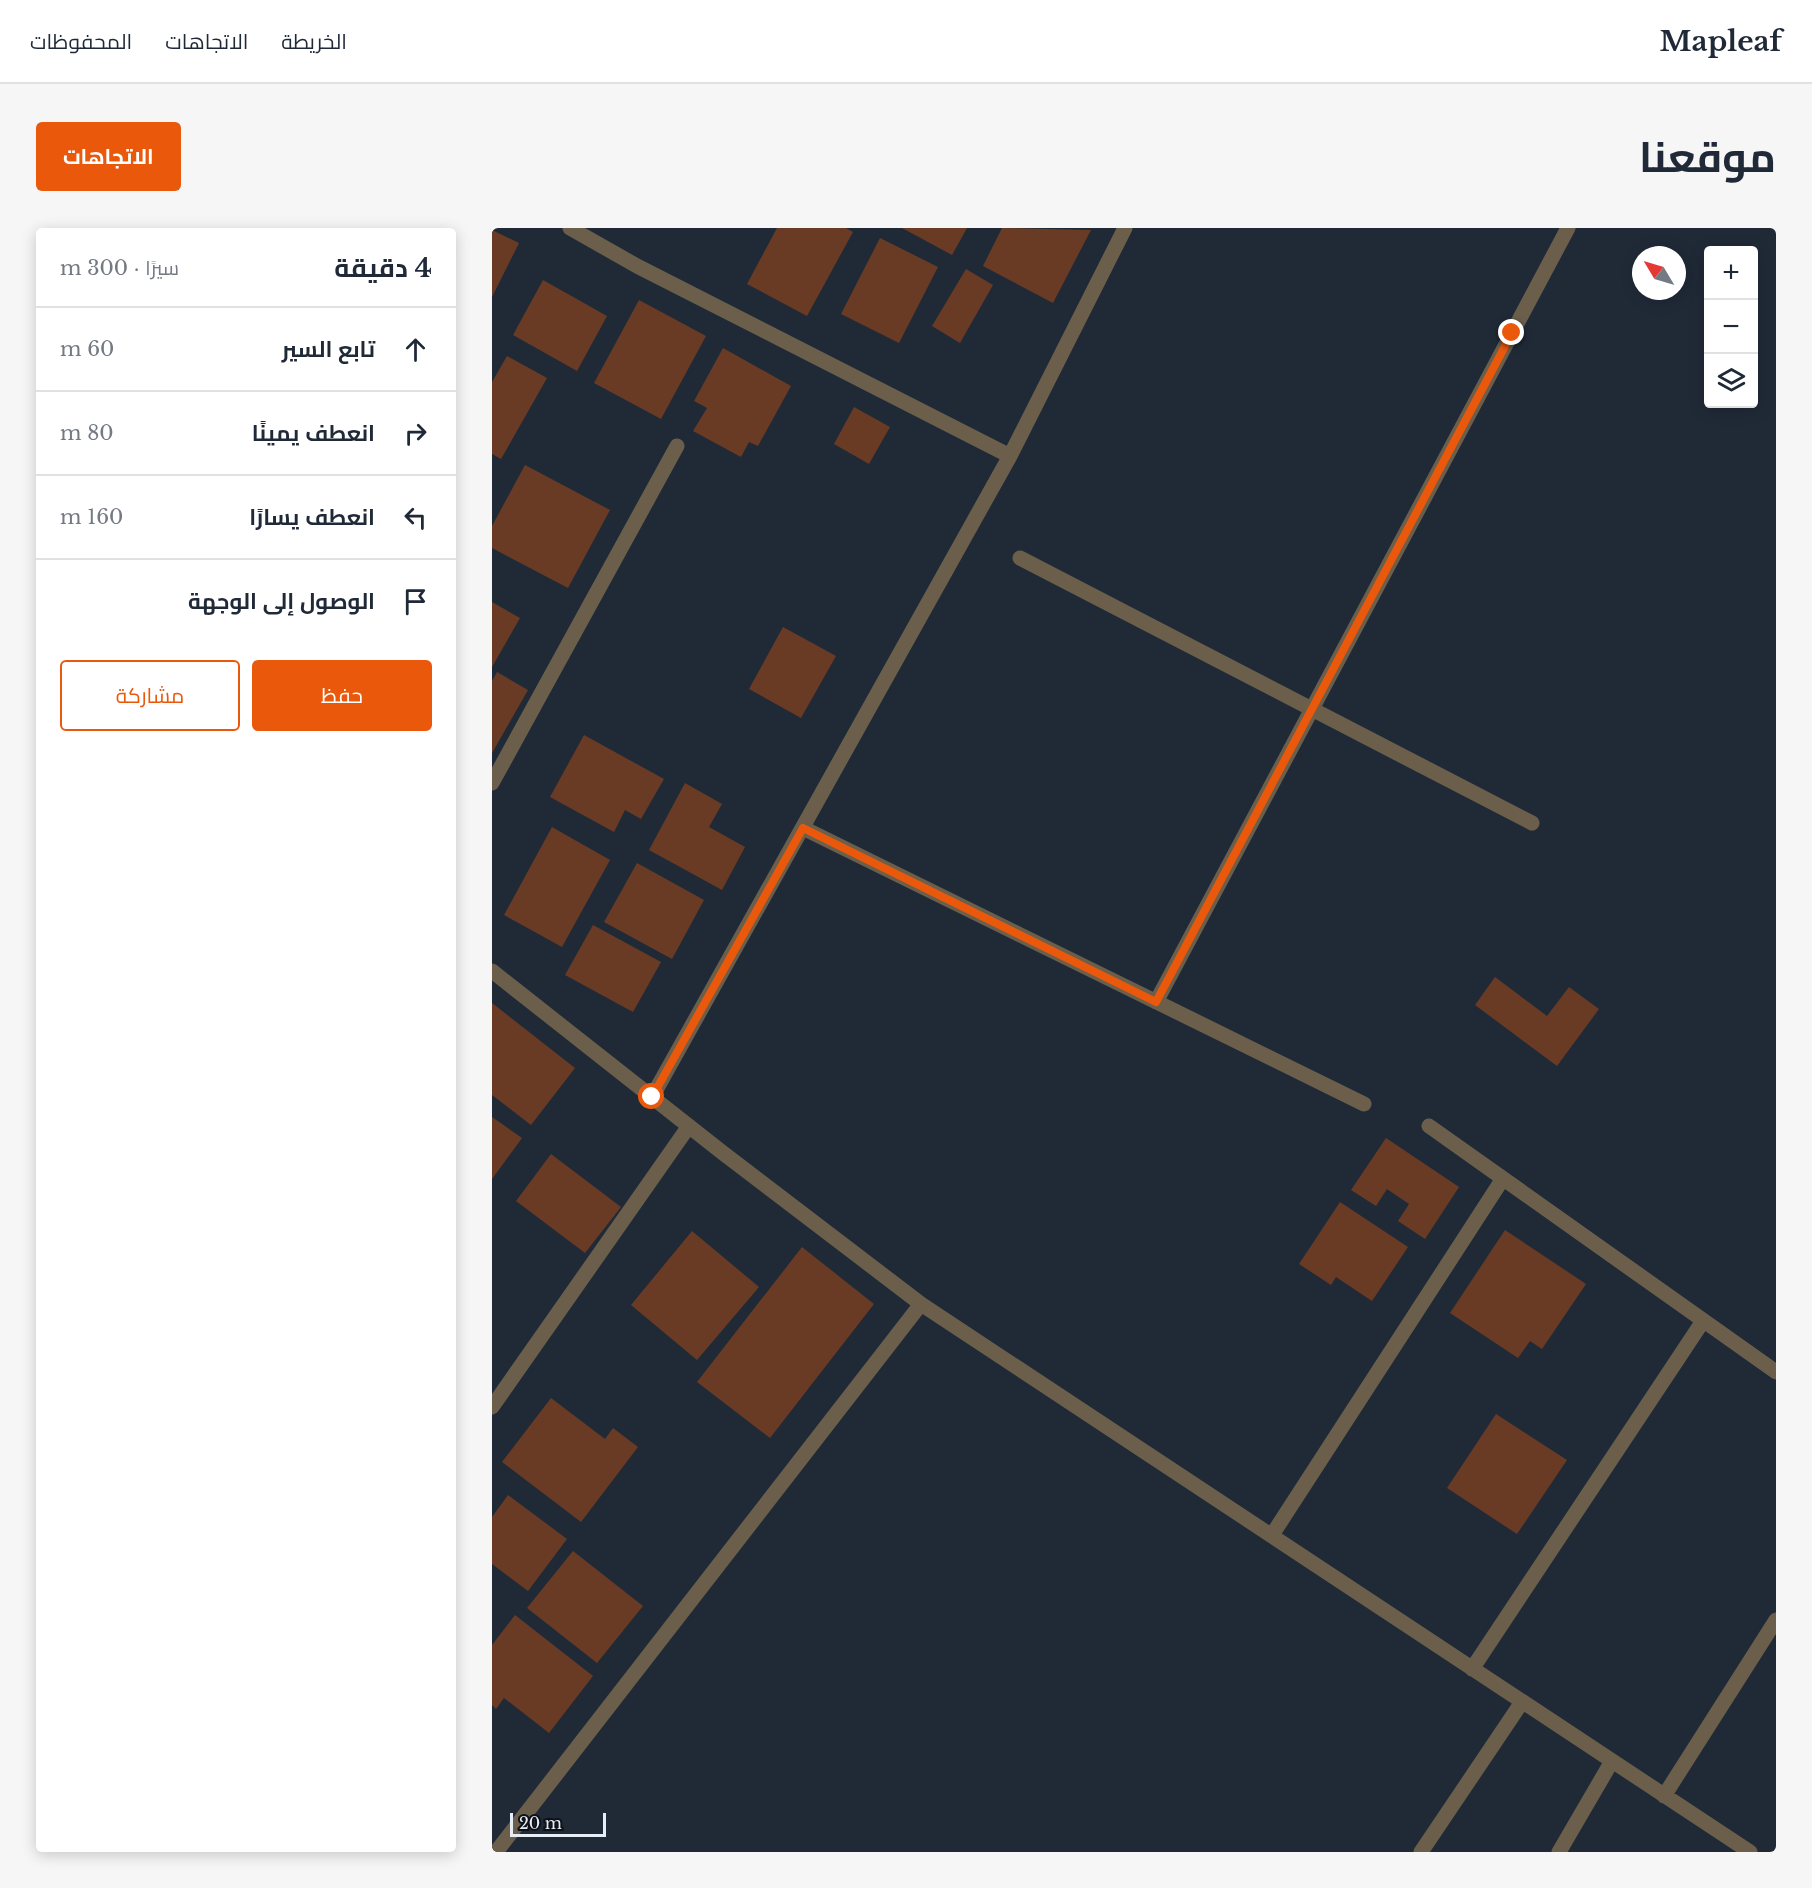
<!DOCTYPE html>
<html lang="ar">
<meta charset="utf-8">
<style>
body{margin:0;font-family:"Libre Baskerville",Cairo,serif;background:#f6f6f7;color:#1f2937;direction:rtl}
.controls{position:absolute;right:18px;top:18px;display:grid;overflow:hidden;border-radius:6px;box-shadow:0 3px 15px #0003}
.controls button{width:54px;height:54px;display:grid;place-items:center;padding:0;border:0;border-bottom:2px solid #e0e1e3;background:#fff;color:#1f2937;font:30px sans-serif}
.compass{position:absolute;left:1140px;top:18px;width:54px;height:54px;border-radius:50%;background:#fff;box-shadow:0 3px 15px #0003;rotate:308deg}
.scale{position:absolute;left:18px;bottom:15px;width:96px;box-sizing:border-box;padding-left:6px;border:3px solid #e6edf6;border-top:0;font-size:16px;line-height:21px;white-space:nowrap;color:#e6edf6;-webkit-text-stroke:4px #0e1218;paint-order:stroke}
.stop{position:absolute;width:18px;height:18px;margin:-14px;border:4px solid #ea580c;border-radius:50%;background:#fff}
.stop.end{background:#ea580c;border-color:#fff;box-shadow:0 2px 6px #0008}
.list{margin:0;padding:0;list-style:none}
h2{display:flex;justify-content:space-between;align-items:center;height:78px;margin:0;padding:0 24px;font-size:26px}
h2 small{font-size:20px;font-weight:400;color:#747a83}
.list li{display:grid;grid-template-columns:39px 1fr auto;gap:18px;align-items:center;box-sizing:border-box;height:84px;padding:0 24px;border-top:2px solid #e0e1e3}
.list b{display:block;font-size:22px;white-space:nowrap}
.list em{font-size:20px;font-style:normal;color:#747a83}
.actions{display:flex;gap:12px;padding:18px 24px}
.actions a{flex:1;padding:14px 0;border:2px solid #ea580c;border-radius:6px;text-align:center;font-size:21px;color:#ea580c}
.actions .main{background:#ea580c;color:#fff}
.icon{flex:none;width:33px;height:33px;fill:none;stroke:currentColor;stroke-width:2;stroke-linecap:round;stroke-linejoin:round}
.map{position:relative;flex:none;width:1284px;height:1624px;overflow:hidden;direction:ltr;border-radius:6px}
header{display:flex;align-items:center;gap:36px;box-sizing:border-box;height:84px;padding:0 30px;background:#fff;border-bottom:2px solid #e0e1e3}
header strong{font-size:28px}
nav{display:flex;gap:33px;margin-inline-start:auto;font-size:21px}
.intro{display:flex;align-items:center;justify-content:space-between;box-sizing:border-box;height:144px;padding:0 36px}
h1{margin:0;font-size:42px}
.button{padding:15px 27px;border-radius:6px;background:#ea580c;color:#fff;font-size:21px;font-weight:700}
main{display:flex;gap:36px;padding:0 36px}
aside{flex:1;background:#fff;border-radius:6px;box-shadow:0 3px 15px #0003}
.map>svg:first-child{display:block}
.building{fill:#693b25}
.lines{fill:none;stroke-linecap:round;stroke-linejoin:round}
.minor{stroke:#6b5f4c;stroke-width:15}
.route{stroke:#ea580c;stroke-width:8}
</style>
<header>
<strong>Mapleaf</strong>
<nav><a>الخريطة</a><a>الاتجاهات</a><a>المحفوظات</a></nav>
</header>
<div class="intro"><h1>موقعنا</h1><a class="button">الاتجاهات</a></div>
<main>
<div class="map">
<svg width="1284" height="1624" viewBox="0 0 1284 1624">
<rect width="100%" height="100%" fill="#202a37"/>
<path class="building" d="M285 0H354L361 4 315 88 255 56Z
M410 0H475L460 27Z
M510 0 599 2 561 75 491 38Z
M0 2 27 15 0 69Z
M388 10 446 39 407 115 349 86Z
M474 41 501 57 468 115 440 98Z
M51 52 115 88 85 143 21 107Z
M147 72 214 108 169 191 102 155Z
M231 120 299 158 266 218 257 214 249 229 201 203 215 180 202 173Z
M15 128 55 150 9 231 0 226V154Z
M362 179 398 199 377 236 342 216Z
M33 237 118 282 76 360 0 320V298Z
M0 374 28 390 0 439Z
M291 399 344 428 309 490 257 461Z
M5 444 36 462 0 525V453Z
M92 507 172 551 149 591 133 582 122 604 58 569Z
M193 555 230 576 217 599 253 619 230 662 157 622Z
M60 599 118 632 70 719 12 687Z
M145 635 212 672 180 731 112 694Z
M101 697 169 734 141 784 73 747Z
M1003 749 1055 788 1077 759 1107 781 1065 838 983 777Z
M0 775 83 840 39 897 0 867Z
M0 889 30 910 0 951Z
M894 910 967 959 933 1011 906 993 917 976 895 961 884 978 859 962Z
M59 926 129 979 93 1025 24 973Z
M848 974 916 1019 880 1073 844 1049 839 1057 807 1036Z
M1013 1002 1094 1056 1050 1121 1038 1113 1026 1130 958 1085Z
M200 1003 267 1059 205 1132 139 1077Z
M310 1019 382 1076 278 1210 205 1154Z
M59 1170 113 1211 121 1200 146 1219 89 1294 10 1234Z
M1004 1186 1075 1232 1025 1306 955 1260Z
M16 1267 75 1311 36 1363 0 1336V1289Z
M81 1323 151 1378 105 1435 35 1380Z
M23 1387 101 1448 57 1505 12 1470 4 1481 0 1477V1417Z"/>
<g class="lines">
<path class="minor" d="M78 0 145 38 518 228
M528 330 1040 595
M0 555 185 218
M311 600 872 876
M0 743 231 925 429 1076 1258 1624
M664 774 1076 0
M160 869 518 228 633 0
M937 898 1284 1144
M0 1179 197 898
M780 1307 1010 952
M980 1441 1211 1093
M1172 1568 1284 1392
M4 1624 429 1076
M929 1624 1030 1474
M1067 1624 1120 1533"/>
</g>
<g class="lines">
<path class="route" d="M160 869 311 600 664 774 1020 105"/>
</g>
</svg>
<div class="controls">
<button>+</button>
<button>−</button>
<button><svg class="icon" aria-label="layers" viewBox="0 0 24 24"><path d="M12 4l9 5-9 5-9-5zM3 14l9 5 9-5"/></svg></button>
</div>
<svg class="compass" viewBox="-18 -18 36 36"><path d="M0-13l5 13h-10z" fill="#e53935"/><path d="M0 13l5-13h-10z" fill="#747a83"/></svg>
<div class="scale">20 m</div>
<div class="stop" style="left:160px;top:869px"></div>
<div class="stop end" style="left:1020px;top:105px"></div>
</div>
<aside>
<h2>4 دقيقة<small>سيرًا · 300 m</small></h2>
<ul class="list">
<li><svg class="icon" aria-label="ahead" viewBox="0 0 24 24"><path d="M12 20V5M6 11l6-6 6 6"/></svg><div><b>تابع السير</b></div><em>60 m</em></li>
<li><svg class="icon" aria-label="right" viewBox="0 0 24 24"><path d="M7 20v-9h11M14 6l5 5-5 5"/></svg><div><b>انعطف يمينًا</b></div><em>80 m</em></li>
<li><svg class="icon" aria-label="left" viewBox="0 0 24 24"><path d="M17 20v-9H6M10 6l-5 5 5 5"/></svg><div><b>انعطف يسارًا</b></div><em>160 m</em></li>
<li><svg class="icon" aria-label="arrive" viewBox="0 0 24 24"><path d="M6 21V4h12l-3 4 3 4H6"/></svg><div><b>الوصول إلى الوجهة</b></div></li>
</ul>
<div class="actions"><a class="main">حفظ</a><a>مشاركة</a></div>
</aside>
</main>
